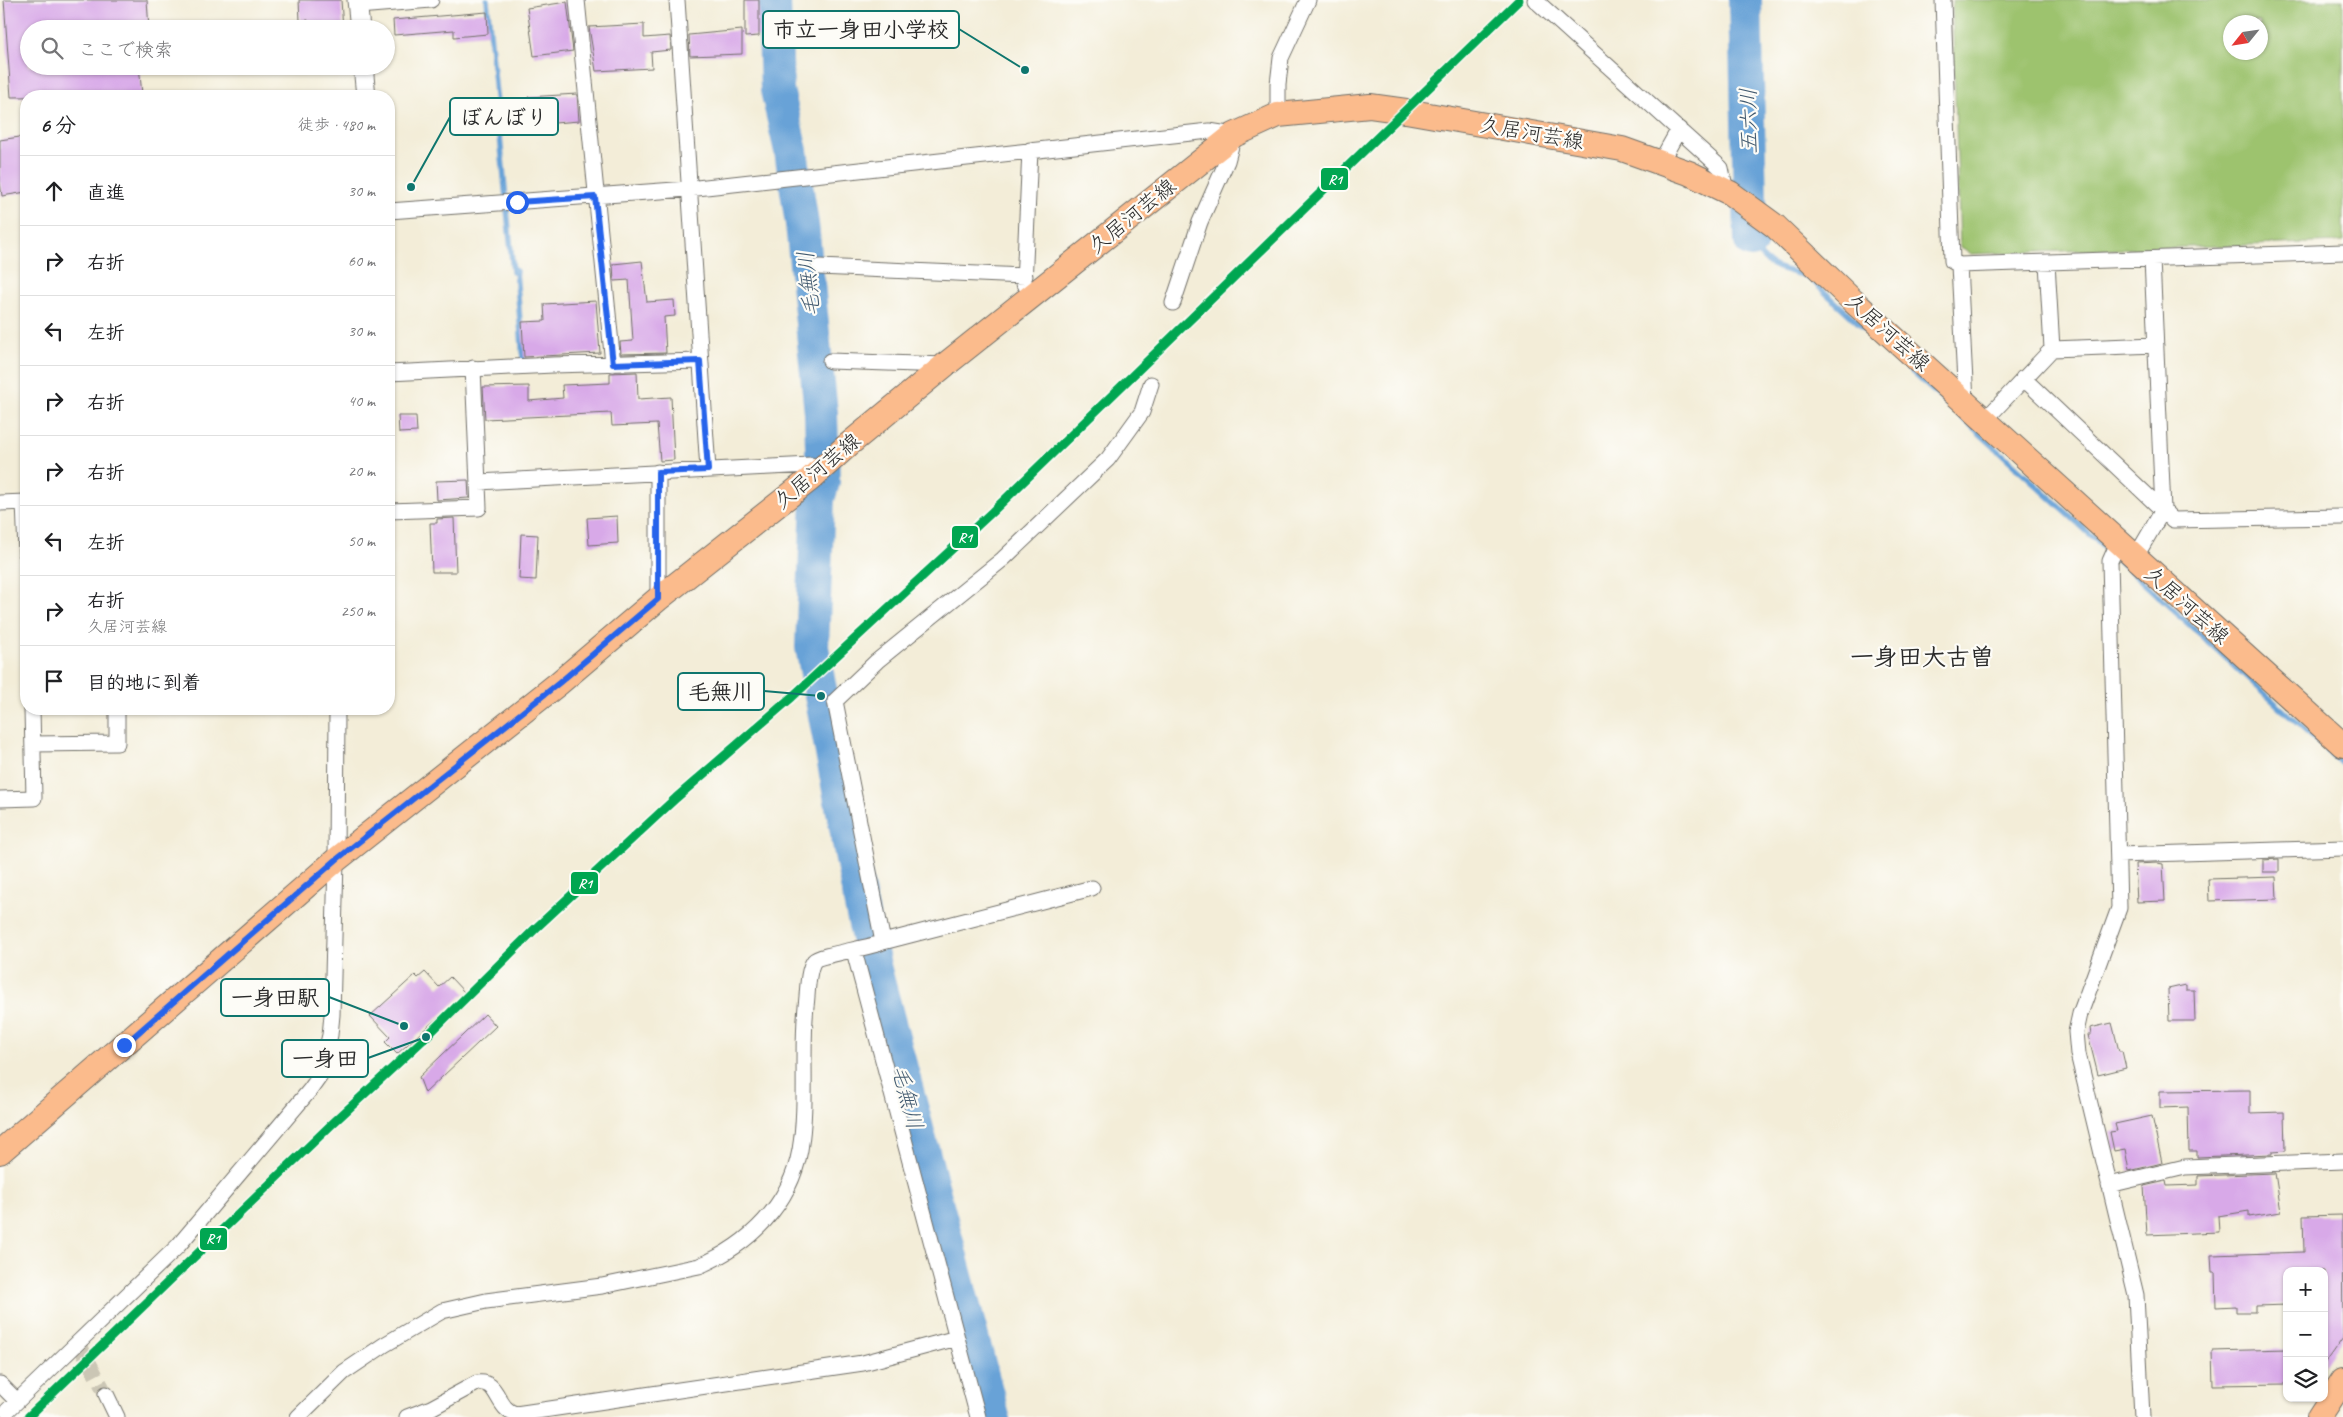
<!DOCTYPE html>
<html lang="ja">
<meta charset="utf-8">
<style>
body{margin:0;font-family:Caveat,"Klee One",sans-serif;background:#f2f2f2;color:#202124}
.controls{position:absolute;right:15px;bottom:15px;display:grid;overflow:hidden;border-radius:10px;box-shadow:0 1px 4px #0004}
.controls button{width:45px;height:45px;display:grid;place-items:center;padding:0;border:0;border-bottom:1px solid #e0e0e0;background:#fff;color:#202124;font:25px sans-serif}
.compass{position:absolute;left:2223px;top:15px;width:45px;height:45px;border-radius:50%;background:#fff;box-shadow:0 1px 4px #0004;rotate:240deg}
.stop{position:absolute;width:15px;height:15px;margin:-11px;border:4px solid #2563eb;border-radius:50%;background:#fff}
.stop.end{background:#2563eb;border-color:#fff;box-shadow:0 1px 5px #0008}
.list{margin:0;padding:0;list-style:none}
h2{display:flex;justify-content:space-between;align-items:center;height:65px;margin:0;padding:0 20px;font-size:21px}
h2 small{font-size:16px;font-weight:400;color:#757577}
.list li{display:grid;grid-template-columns:32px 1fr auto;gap:15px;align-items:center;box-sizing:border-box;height:70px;padding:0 20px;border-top:1px solid #e0e0e0}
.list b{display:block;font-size:19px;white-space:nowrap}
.list p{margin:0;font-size:16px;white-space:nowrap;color:#757577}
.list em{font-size:16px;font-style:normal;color:#757577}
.icon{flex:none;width:28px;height:28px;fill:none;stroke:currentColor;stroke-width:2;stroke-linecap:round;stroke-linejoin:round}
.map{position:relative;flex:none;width:2343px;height:1417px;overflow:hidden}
.search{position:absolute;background:#fff;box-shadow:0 1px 4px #0004;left:20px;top:20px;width:375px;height:55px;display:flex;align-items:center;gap:12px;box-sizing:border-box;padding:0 18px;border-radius:28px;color:#757577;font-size:19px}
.panel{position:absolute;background:#fff;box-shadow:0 1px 4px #0004;left:20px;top:90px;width:375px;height:625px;border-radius:20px}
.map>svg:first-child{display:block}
.green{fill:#9dc36e;stroke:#64774c;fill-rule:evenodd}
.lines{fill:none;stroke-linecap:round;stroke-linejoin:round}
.stream{stroke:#67a2d7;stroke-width:5.5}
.river{stroke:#67a2d7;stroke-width:34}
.building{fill:#d8a9e8}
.minor-tunnel{stroke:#cbc6b5;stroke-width:15;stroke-dasharray:15 8;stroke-linecap:butt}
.minor-casing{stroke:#716f68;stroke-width:17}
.tertiary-casing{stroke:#716f68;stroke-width:21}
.primary-casing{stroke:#716f68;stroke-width:26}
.minor{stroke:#fff;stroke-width:15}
.tertiary{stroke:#fff;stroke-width:19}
.primary{stroke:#fbbb8c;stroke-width:24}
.rail-1-casing{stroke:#fdfcf7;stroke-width:12}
.rail-1{stroke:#00a651;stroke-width:9}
.route{stroke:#2563eb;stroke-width:6}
.labels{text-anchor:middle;stroke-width:4.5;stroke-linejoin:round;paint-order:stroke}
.street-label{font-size:21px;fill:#2b2b2b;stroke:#fdfcf7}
.water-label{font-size:22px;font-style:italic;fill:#435b70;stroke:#fdfcf7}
.quarter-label{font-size:24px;font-weight:bold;fill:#2b2b2b;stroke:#fdfcf7}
.leader{fill:none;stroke:#0f766e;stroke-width:2}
.callout-dot{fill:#0f766e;stroke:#fdfcf7;stroke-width:2}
.callout{fill:#fdfcf7;stroke:#0f766e;stroke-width:2}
.callout-label{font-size:22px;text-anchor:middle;font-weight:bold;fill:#2b2b2b}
.line-badge{stroke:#fdfcf7;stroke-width:2}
.badge-label{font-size:14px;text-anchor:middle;font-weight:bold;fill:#fff}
</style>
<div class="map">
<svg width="2343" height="1417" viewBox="0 0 2343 1417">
<rect width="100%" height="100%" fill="#fdfcf7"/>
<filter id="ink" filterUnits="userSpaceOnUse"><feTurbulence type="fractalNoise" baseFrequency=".02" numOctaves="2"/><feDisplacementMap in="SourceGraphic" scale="10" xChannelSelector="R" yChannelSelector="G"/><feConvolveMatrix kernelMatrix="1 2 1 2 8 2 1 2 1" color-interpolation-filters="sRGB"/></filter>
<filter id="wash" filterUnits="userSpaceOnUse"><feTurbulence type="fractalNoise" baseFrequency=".0096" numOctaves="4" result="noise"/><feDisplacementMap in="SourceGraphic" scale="20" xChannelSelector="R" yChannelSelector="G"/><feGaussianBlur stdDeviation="1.12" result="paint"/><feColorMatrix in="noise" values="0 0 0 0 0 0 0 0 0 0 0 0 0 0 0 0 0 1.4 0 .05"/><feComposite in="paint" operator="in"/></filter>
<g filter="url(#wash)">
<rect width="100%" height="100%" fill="#f3edd8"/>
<path class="green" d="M1952 0H2343V242L1970 254 1960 247ZM2230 22H2260V52H2230Z"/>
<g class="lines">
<path class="stream" d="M487 0 513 272 516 271 523 359
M1751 241C1766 269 1778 268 1807 276L2343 765"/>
<path class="river" d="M774 0 777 90 791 151 802 224 821 413 823 482 818 499 812 647 860 901 874 966 993 1417
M1745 0 1751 241"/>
</g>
<g id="blocks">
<path class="building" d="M4 0H147L149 29H29V66H139L142 94 108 96 11 97Z
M299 0H341L343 29H308V20L300 21Z
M745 0H759V36L745 37Z
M567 2 573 51 534 56 527 8Z
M487 12 488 34 454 37V30L394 35 393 20Z
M644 24V38L670 36 671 50 651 52 652 68 596 71 589 27Z
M742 30V54L690 56 689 35Z
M577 94 579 121 530 125 528 97Z
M26 136V192L2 196 0 182V140Z
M642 261 647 302 674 300 675 316 664 317 666 353 621 354 620 342 633 341 629 280 614 281 613 264Z
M596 301 600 353 524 357 522 322 545 321 544 304Z
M637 372 638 399 671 397 674 460 660 461 657 424 612 426 611 413 485 419 483 387 529 386V401L563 398 562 385 610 383V373Z
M398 416H416L417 432 399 433Z
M468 480 469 498 437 500 436 481Z
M617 516 618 543 589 545 587 518Z
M454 518 456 572H432L430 523H437V519Z
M521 534 538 535 536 580 519 579Z
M2279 859V872H2263V860Z
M2157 863 2163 864 2165 901 2137 902 2135 864Z
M2276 877 2277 899 2209 901 2208 879Z
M425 972 439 987 450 977 465 993 397 1054 385 1042 390 1037 370 1016 415 975 418 978Z
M2186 985V990H2194L2195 1021H2169L2168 989Z
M485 1014 496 1026 425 1093 419 1077Z
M2112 1023 2119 1051H2122L2126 1068 2098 1075 2088 1035H2091L2090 1028Z
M2250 1090V1113L2284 1112 2285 1151 2272 1152V1154L2197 1157V1151H2189L2188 1107 2160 1108V1091Z
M2152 1116 2162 1163 2129 1171 2125 1149 2114 1151 2110 1132 2117 1131 2115 1124Z
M2275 1173 2281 1212 2249 1217V1211L2218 1216 2219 1232 2147 1235 2144 1186 2166 1181 2167 1186 2198 1185V1176Z
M2342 1215 2343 1338 2324 1365V1271H2287V1305L2256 1306V1312H2236V1306L2216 1307 2215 1273H2212L2211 1255 2304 1252 2303 1216Z
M2287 1349V1384L2213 1385 2212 1351Z"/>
</g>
</g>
<g filter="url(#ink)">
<use href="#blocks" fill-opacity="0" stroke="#716f68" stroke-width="1"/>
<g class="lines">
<path class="minor-tunnel" d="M78 1342 106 1394"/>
<defs>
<path id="minor" d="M577 0 613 364
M677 0 708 470
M1535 0 1721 168 1726 191
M1943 0 1952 261 1959 265 1966 402
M358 6 431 0
M1278 115V84L1281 58 1308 0
M1660 163 1679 129
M389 211 688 189 1209 131 1234 135 1227 161 1200 222 1173 303
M1959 265 2343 252
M819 267 1025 276
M1024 284 1030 150
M2052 349 2156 345
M830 361 945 365
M389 373 553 365 700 361
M2023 378 2173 520 2343 517
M1985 420 2052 349 2047 263
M479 482 811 465 809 480
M24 502 26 553
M0 503 26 502
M389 511 479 508 473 368
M2118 543 2110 561 2119 908 2080 1014 2076 1032 2078 1054 2136 1295 2142 1417
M2135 558 2163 510 2152 259
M658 599V472
M33 744 117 743V709
M0 799 34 798 32 709
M2118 855 2343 848
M883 942 1092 888
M854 951 978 1417
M2109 1185 2185 1167 2343 1161
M0 1384 17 1401
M106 1394 117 1417
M7 1411 178 1246 310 1090 320 1076 330 1035 332 1015 336 860 337 709
M298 1417 344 1372 384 1345 442 1311 486 1301 602 1286 699 1266C749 1245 790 1205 800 1150 808 1103 801 1053 806 1006 808 993 807 971 814 961 819 955 870 948 883 942L835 701 877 661 1003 559 1108 459 1142 412 1151 384
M407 1417 431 1408 477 1383C499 1379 496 1410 516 1414L863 1363 957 1338"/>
<path id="tertiary" d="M357 0 360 29
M363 66 366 96"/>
<path id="primary" d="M0 1152 336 860 559 683 658 599 809 480 848 445 945 365 1234 135 1278 115 1370 106 1406 111 1622 149 1689 173 1730 193 1775 226 1853 301 2343 745
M2319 1417 2343 1380"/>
</defs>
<use href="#minor" class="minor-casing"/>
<use href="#tertiary" class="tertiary-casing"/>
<use href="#primary" class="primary-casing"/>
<use href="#minor" class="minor"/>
<use href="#tertiary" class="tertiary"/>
<use href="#primary" class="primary"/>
<defs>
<path id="rail-1" d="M28 1417 331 1125 426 1037 536 928 676 798 792 697 992 512 1519 0"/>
</defs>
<use href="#rail-1" class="rail-1-casing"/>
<use href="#rail-1" class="rail-1"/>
</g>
</g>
<g class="lines" filter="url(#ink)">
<path class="route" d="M124 1045 336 860 559 683 658 599V472L708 470 700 361 613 364 595 197 517 202"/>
</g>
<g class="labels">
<g class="street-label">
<text transform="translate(1532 133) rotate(10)" y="7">久居河芸線</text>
<text transform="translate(1132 216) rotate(-39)" y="7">久居河芸線</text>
<text transform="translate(1888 332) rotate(42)" y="7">久居河芸線</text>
<text transform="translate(817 471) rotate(-40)" y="7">久居河芸線</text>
<text transform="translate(2187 605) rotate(42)" y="7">久居河芸線</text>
</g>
<g class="water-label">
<text transform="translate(1748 121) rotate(-91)" y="8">五六川</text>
<text transform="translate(808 284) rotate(-96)" y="8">毛無川</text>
<text transform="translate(908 1097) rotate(75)" y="8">毛無川</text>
</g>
<g class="quarter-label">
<text x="1922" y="665">一身田大古曽</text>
</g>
</g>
<path class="leader" d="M1025 70L959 29M411 187L450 117M821 696L764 691M404 1026L329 997M426 1037L368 1058"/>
<g class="callout-dot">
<circle cx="1025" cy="70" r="5"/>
<circle cx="411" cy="187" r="5"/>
<circle cx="821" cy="696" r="5"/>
<circle cx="404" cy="1026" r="5"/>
<circle cx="426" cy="1037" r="5"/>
</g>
<g class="callout">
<rect x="763" y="11" width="196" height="37" rx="5"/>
<rect x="450" y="98" width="108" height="37" rx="5"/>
<rect x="678" y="673" width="86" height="37" rx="5"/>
<rect x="221" y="979" width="108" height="37" rx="5"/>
<rect x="282" y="1040" width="86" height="37" rx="5"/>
</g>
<g class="callout-label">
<text x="861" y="37">市立一身田小学校</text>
<text x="504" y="125">ぼんぼり</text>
<text x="721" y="699">毛無川</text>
<text x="275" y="1005">一身田駅</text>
<text x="325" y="1066">一身田</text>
</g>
<g class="line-badge">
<rect x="1320" y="167" width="29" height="24" rx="5" fill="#00a651"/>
<rect x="951" y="525" width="28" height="24" rx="5" fill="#00a651"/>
<rect x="570" y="871" width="29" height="24" rx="5" fill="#00a651"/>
<rect x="199" y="1227" width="29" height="24" rx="5" fill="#00a651"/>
</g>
<g class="badge-label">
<text x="1335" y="184">R1</text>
<text x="965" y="542">R1</text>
<text x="585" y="888">R1</text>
<text x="213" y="1243">R1</text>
</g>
</svg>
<div class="controls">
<button>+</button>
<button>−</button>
<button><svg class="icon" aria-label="layers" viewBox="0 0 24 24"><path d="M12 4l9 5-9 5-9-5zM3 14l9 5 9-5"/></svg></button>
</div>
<svg class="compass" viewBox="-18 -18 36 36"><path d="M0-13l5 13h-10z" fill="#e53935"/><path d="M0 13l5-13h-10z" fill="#757577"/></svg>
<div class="stop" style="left:517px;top:202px"></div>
<div class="stop end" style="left:124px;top:1045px"></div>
<div class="search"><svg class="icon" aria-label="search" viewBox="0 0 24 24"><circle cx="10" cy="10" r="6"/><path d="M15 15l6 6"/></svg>ここで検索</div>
<section class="panel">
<h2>6 分<small>徒歩 · 480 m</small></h2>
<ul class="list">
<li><svg class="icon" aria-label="ahead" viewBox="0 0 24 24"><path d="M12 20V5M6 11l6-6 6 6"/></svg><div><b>直進</b></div><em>30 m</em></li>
<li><svg class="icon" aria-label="right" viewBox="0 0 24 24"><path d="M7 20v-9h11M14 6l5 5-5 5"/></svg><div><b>右折</b></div><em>60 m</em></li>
<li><svg class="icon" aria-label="left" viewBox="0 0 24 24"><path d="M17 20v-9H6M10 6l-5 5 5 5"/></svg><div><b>左折</b></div><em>30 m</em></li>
<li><svg class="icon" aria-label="right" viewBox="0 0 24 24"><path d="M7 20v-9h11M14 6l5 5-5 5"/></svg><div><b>右折</b></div><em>40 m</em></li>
<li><svg class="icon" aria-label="right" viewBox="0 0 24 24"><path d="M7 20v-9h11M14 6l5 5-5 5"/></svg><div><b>右折</b></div><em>20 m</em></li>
<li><svg class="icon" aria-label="left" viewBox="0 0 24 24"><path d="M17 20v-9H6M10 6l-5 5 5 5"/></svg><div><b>左折</b></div><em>50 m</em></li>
<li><svg class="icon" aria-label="right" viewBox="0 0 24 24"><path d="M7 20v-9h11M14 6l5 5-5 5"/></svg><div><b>右折</b><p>久居河芸線</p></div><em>250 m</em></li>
<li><svg class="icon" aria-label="arrive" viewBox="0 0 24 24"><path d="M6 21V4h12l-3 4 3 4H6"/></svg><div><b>目的地に到着</b></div></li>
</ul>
</section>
</div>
